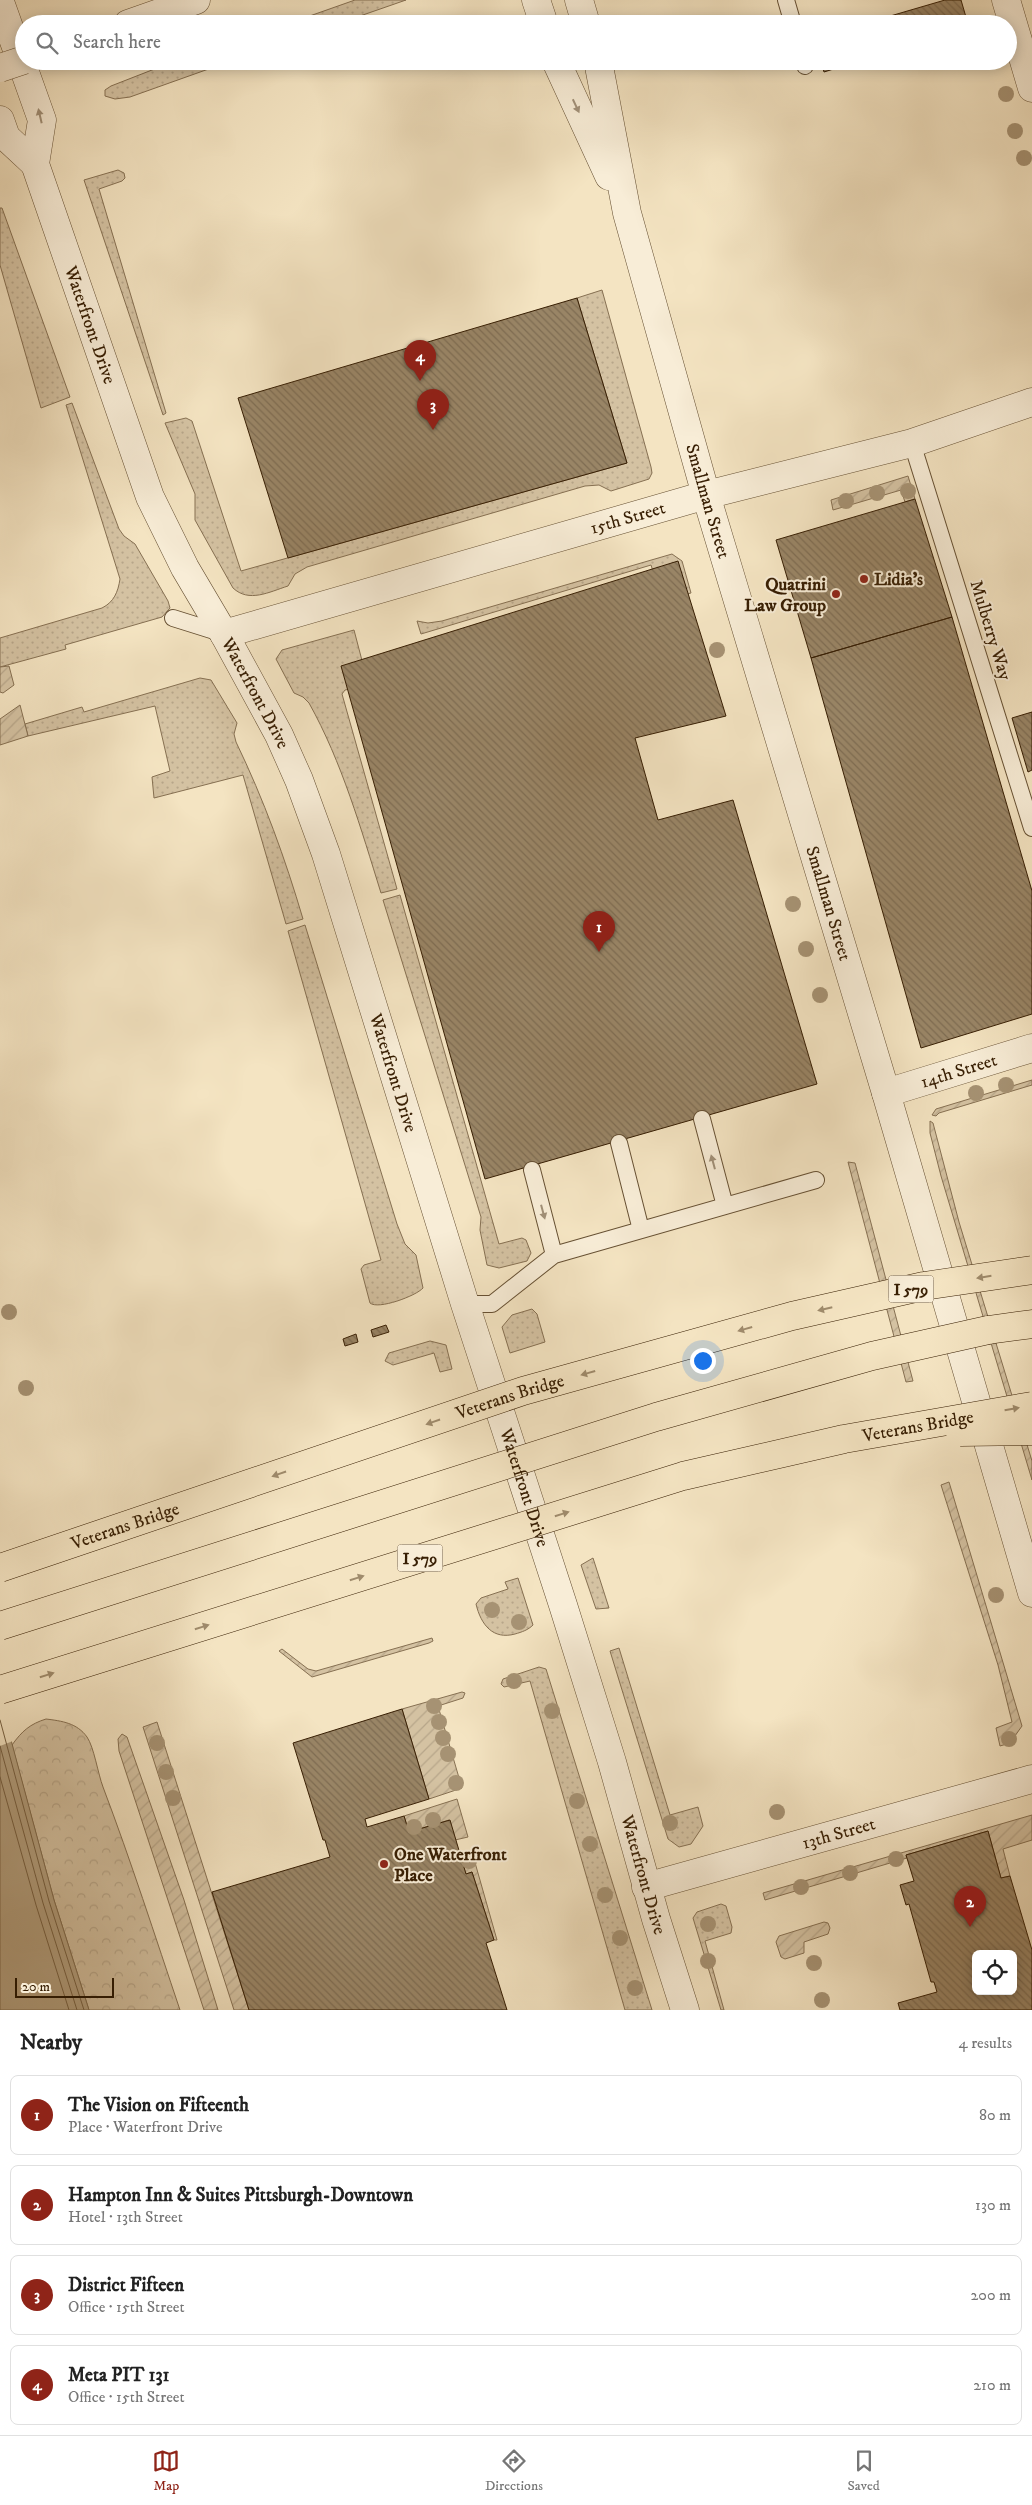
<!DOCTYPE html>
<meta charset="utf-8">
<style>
body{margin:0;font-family:"IM FELL DW Pica",serif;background:#f2f2f2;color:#222}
.controls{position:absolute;right:15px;bottom:15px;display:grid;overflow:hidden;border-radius:8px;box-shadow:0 2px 12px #0003}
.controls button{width:45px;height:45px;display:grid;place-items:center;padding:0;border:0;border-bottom:1px solid #e0e0e0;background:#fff;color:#222;font:25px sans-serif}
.scale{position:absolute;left:15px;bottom:12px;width:99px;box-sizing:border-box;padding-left:5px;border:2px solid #371e03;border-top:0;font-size:14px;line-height:18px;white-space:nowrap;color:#371e03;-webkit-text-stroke:4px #f8edd7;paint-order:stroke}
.you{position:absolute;left:702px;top:1360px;width:18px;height:18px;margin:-12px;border:4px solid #fff;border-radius:50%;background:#1a73e8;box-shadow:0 0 0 8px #1a73e833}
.badge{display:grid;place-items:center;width:32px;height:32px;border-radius:50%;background:#8f2418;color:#fff;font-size:16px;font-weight:700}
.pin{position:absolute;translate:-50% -41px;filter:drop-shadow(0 1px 2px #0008)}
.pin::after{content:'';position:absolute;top:26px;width:18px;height:15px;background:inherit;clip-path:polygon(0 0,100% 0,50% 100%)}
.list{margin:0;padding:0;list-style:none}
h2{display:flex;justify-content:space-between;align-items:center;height:65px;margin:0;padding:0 20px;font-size:21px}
h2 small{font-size:16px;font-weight:400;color:#767676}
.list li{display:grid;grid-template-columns:32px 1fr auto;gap:15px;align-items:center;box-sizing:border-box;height:80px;margin:0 10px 10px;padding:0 10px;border:1px solid #e0e0e0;border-radius:8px}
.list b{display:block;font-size:19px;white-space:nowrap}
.list p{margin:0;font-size:16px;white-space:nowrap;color:#767676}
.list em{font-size:16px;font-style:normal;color:#767676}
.icon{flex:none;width:28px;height:28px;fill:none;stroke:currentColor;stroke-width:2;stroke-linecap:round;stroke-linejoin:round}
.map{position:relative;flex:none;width:1032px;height:2010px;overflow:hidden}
.search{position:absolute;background:#fff;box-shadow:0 2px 12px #0003;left:15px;right:15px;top:15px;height:55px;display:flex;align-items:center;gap:12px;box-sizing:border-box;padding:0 18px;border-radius:28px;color:#767676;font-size:19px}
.sheet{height:425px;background:#fff}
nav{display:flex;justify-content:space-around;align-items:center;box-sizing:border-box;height:70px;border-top:1px solid #e0e0e0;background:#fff;font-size:14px;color:#767676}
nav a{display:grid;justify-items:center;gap:2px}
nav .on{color:#8f2418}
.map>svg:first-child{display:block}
.grass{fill:url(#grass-dots);stroke:#867052}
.forest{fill:url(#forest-crowns);stroke:#867052}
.garden{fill:url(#garden-furrows);stroke:#867052}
.water{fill:#b4a181;stroke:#826d4f}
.pier{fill:#f4e4c2}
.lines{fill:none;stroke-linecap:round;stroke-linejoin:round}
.shore{stroke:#766042;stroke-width:1}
.building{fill:url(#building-back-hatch);stroke:#371e03;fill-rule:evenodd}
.service-casing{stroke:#665033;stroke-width:18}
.minor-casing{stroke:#665033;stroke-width:29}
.tertiary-casing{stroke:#665033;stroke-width:29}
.motorway-casing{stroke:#371e03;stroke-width:29}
.service{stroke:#f8edd7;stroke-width:16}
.minor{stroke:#f8edd7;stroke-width:28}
.tertiary{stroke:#f8edd7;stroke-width:28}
.motorway{stroke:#f4e4c2;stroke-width:28}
.tertiary-bridge-casing{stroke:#665033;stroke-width:29;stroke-linecap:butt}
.motorway-bridge-casing{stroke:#371e03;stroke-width:29;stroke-linecap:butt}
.tertiary-bridge{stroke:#f8edd7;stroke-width:28}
.motorway-bridge{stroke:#f4e4c2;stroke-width:28}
.tree{fill:#a69273}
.oneway{fill:#a19078}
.oneway2{fill:#9f8b6c}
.poi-dot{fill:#8f2418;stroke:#f8edd7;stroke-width:2}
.labels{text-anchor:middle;stroke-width:4;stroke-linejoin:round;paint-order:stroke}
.shield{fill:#f8edd7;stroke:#715c43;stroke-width:1}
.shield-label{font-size:16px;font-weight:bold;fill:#371e03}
.street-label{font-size:18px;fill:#371e03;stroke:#f8edd7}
.poi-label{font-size:18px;font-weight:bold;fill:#371e03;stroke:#f8edd7;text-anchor:start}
</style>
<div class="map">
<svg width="1032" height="2010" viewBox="0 0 1032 2010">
<defs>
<pattern id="grass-dots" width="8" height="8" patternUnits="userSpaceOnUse" patternTransform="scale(1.25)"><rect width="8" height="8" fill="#d4c2a2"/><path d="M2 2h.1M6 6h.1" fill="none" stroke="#b7a68a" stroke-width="1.8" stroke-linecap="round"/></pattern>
<pattern id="forest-crowns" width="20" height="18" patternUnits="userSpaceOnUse" patternTransform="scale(1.25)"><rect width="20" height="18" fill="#d4c2a2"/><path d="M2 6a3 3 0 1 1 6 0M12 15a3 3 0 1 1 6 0" fill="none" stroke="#b7a68a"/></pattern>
<pattern id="garden-furrows" width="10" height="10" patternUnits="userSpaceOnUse" patternTransform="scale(1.25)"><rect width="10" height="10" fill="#d4c2a2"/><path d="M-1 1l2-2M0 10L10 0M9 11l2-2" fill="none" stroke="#b7a68a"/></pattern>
<pattern id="building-back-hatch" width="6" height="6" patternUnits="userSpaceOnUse" patternTransform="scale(1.25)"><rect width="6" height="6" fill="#998566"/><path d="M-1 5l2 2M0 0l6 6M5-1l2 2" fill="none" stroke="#7e6c52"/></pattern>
</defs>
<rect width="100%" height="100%" fill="#f4e4c2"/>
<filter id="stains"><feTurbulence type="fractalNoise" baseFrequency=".004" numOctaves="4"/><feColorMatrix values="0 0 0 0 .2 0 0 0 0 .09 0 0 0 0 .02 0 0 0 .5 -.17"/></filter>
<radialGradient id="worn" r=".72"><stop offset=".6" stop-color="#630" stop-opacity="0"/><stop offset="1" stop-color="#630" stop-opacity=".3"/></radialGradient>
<path class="grass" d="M355 0H406L337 24H287Z
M175 61H231L130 97 115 99 105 96V90L111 86Z
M118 170 124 173 125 178 122 181 99 189 166 413 163 415 84 180Z
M0 208H2L70 397 41 408 0 265Z
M602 290 651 467 652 473 649 479 611 491 599 485 585 486 307 567 295 574 288 586C269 592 249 603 233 588L195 520V494L165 423 186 418 192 421 241 571 627 463 577 298Z
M72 403 119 529 124 536 135 544 168 601 170 608 162 617 65 645 66 649 0 667V638L102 608C114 602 118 592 120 579L66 405Z
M672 554 682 561 691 593 662 600 651 565 421 634 417 621 428 623 442 621Z
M354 630 365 672 364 686 345 690 342 694 397 889 381 893C361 829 342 762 309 703L303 697 294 693 276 659 282 650Z
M200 678 211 680 237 723 234 734 236 742C264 800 285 858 303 919L286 924 243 775 154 798 152 777 170 771 155 706 28 736 25 724 82 707 84 712Z
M400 895 499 1244 522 1238 526 1240 531 1253 527 1261 499 1268 487 1265 480 1230 481 1217 383 900Z
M305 925 397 1224 405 1244 416 1255 423 1288C416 1296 378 1310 370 1303L361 1269 364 1265 381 1260 288 931Z
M532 1309 537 1314 545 1342 510 1353 502 1327 512 1315Z
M430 1341 446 1345 452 1369 440 1372 434 1353 393 1365 385 1361 389 1353Z
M593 1558 609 1608 596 1609 581 1565Z
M518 1578 533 1625C528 1630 522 1632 515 1634 493 1640 481 1625 476 1604L481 1598 508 1589 505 1582Z
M619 1648 670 1815 698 1807 703 1826 691 1844 679 1847 668 1839 610 1651Z
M539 1667 546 1669 652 2010H625L530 1681 504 1687 501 1684 503 1679Z
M721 1904 726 1906 732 1927 731 1933 705 1941 724 2010H721L693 1918 697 1912Z"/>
<path class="forest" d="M46 1719C62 1721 77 1723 87 1737 94 1747 98 1774 103 1787 131 1861 155 1936 180 2010H89L54 1900 12 1745C22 1731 30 1724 46 1719Z"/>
<path class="garden" d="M908 476 915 499 905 502 901 490 833 510 831 500Z
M9 666 14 685 3 693 0 692V667Z
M20 705 28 736 0 745V719Z
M1032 1080V1085L939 1113 936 1116 932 1115 936 1109Z
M930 1121 933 1123 959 1222 1032 1461V1480L941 1176 930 1133Z
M848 1162 855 1163 913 1381 906 1382Z
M949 1482 1022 1726 1010 1743 1000 1746 996 1728 1012 1722 998 1665 941 1485Z
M432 1638 433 1641 429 1643 312 1677 279 1651 282 1649 308 1669 316 1671Z
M462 1692 465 1693 463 1698 438 1706 462 1788 429 1799 402 1709Z
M157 1722 249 2010H234L143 1727Z
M122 1734 127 1737 184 1900 218 2010H204L119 1751 118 1739Z
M457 1799 468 1837 455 1840 449 1820 409 1832 404 1816Z
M1032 1815V1840L1003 1849 1010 1876 1001 1878 988 1831 906 1855 907 1858 765 1900 763 1893Z
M472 1852 497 1940H494L472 1872 466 1874 460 1855Z
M824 1922 828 1923 830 1928 828 1934 804 1942V1953L785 1959 781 1957 776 1942 779 1936Z"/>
<path class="water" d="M0 1699 54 1900 89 2010H0Z"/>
<path class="pier" d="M0 1697 2 1699 13 1741 0 1746Z"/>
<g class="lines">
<path class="shore" d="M0 1720 49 1901 84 2010
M0 1746 43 1903 77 2010
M0 1777 36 1905 69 2010"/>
</g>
<path class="building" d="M945 0H961L968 24H863Z
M821 61H859L824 72Z
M577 298 627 463 288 558 238 398Z
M915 499 952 617 811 658 776 540Z
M678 561 726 716 635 738 658 820 733 800 817 1084 485 1179 341 666Z
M952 617 1032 891V1014L921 1048 811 658Z
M1032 712V770L1028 772 1012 718Z
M386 1325 389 1332 373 1337 371 1330Z
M356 1334 358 1342 345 1346 343 1339Z
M402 1709 429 1799 365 1819 367 1827 404 1816 409 1832 450 1820 466 1874 472 1872 494 1940 486 1943 507 2010H249L212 1892 330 1857 325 1840H323L293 1743Z
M988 1831 1001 1878 1010 1876 1032 1950V2010H900L898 2003 937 1992 934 1982H931L909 1904 906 1905 900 1885 914 1881 906 1855ZM976 1954H1013V1991H976Z"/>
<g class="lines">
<defs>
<path id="service" d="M786 0 793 24
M803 61 805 66
M912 443 1032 828
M173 618 224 634
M702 1119 725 1206
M619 1143 641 1230
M532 1170 554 1255
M465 1304H492L554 1255 816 1180"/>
<g id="minor">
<path id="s1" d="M0 2 42 120 35 164 150 497 185 568 224 634 279 735 299 780 326 854 465 1304 563 1605 612 1762 656 1919 685 2010"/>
<path d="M0 120 6 137 35 164"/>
<path id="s2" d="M224 634 706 495 912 443 1032 402"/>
<path id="s3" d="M886 1093 1032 1048"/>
<path id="s4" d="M646 1887 1032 1779"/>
</g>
<g id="tertiary">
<path d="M536 0 544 24"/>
<path d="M579 0 586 24"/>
<path d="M1006 0 1032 88"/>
<path d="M128 24 196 0"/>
<path d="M556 61 609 176"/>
<path id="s5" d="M598 61 627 213 706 495 886 1093 1032 1593"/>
</g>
<path id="motorway" d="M988 1330 1032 1324"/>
</defs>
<use href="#service" class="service-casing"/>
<use href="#minor" class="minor-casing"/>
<use href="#tertiary" class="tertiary-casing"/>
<use href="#motorway" class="motorway-casing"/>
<use href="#service" class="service"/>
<use href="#minor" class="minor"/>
<use href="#tertiary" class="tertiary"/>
<use href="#motorway" class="motorway"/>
<defs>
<path id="tertiary-bridge" d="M0 68 24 60"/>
<g id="motorway-bridge">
<path d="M960 1432 1032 1431"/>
<path id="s6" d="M0 1568 523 1391 792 1316 924 1286 1032 1270"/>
<path d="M0 1626 656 1417 872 1356 988 1330"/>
<path id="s7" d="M0 1690 683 1476 844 1439 1032 1406"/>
</g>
</defs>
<use href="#tertiary-bridge" class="tertiary-bridge-casing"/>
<use href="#motorway-bridge" class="motorway-bridge-casing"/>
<use href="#tertiary-bridge" class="tertiary-bridge"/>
<use href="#motorway-bridge" class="motorway-bridge"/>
</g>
<g class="tree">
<circle cx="1006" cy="94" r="8"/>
<circle cx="1015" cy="131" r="8"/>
<circle cx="1024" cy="158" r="8"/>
<circle cx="908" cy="491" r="8"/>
<circle cx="877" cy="493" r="8"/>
<circle cx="846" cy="501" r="8"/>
<circle cx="717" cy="650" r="8"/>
<circle cx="793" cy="904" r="8"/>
<circle cx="806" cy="949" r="8"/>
<circle cx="820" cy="995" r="8"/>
<circle cx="1006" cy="1085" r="8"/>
<circle cx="976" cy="1093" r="8"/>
<circle cx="9" cy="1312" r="8"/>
<circle cx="26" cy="1388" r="8"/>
<circle cx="996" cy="1595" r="8"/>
<circle cx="492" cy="1610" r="8"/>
<circle cx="519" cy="1622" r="8"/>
<circle cx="514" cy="1681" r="8"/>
<circle cx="434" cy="1706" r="8"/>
<circle cx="552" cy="1711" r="8"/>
<circle cx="439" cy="1722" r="8"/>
<circle cx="443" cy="1738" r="8"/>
<circle cx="1009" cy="1739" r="8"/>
<circle cx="157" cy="1743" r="8"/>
<circle cx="448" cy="1754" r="8"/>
<circle cx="166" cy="1772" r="8"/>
<circle cx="456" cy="1783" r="8"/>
<circle cx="173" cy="1798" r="8"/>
<circle cx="577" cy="1801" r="8"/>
<circle cx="777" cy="1812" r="8"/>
<circle cx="433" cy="1820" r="8"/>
<circle cx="670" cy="1823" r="8"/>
<circle cx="414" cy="1827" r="8"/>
<circle cx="590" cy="1844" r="8"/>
<circle cx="896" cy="1859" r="8"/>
<circle cx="469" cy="1861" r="8"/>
<circle cx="850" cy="1873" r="8"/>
<circle cx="801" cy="1887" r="8"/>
<circle cx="605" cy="1895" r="8"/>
<circle cx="708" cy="1924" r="8"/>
<circle cx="620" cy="1938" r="8"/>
<circle cx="708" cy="1961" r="8"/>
<circle cx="814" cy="1963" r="8"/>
<circle cx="635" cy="1988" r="8"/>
<circle cx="822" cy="2000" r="8"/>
</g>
<defs><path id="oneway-solid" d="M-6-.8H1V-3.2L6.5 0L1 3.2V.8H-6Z" transform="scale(1.25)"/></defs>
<g class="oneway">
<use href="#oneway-solid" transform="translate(576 106) rotate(65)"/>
<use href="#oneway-solid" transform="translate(40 116) rotate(-103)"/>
<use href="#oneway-solid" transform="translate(713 1162) rotate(-105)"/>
<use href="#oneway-solid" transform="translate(543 1212) rotate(75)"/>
</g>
<g class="oneway2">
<use href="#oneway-solid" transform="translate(984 1277) rotate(171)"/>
<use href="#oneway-solid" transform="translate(825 1309) rotate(167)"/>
<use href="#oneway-solid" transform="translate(745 1329) rotate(164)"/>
<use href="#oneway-solid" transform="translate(588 1373) rotate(164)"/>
<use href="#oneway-solid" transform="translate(1012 1409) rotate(-10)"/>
<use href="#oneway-solid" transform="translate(433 1422) rotate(161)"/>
<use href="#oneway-solid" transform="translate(279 1474) rotate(161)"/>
<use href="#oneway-solid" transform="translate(562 1514) rotate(-17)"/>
<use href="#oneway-solid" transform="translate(357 1578) rotate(-17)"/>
<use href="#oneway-solid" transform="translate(202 1627) rotate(-17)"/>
<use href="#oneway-solid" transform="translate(47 1675) rotate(-17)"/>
</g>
<g class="poi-dot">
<circle cx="864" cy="579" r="5"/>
<circle cx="836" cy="594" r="5"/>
<circle cx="384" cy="1864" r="5"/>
</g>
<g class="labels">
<g class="shield">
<rect x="888.5" y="1275.5" width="45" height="27" rx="4"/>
<rect x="397.5" y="1544.5" width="45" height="27" rx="4"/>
</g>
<g class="shield-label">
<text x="911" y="1295">I 579</text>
<text x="420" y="1564">I 579</text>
</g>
<g class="street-label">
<text dy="6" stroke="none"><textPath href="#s1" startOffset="340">Waterfront Drive</textPath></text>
<text dy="6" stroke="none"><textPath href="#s5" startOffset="454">Smallman Street</textPath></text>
<text dy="6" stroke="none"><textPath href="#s2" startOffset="420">15th Street</textPath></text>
<text transform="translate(991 630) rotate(73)" y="6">Mulberry Way</text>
<text dy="6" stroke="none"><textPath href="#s1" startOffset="745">Waterfront Drive</textPath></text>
<text dy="6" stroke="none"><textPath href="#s5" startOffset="874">Smallman Street</textPath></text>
<text dy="6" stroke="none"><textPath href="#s3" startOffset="76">14th Street</textPath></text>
<text dy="6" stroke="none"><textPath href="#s1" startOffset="1150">Waterfront Drive</textPath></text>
<text dy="6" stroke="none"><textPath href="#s6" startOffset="538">Veterans Bridge</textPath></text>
<text dy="6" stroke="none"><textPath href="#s7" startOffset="956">Veterans Bridge</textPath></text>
<text dy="6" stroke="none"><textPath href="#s1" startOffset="1585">Waterfront Drive</textPath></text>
<text dy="6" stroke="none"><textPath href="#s6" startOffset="132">Veterans Bridge</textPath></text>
<text dy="6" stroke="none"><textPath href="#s4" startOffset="200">13th Street</textPath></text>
<text dy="6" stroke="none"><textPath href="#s1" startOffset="1990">Waterfront Drive</textPath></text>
</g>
<g class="poi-label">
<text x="874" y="585">Lidia’s</text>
<text x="826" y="590" text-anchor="end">Quatrini<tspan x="826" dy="21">Law Group</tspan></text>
<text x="394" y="1860">One Waterfront<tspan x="394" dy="21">Place</tspan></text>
</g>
</g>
<rect width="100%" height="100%" filter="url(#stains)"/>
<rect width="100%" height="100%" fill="url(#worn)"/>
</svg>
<div class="controls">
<button><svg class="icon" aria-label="locate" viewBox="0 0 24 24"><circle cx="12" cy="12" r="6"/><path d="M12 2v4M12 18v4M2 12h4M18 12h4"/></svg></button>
</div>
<div class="scale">20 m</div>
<div class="you"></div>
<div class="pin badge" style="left:599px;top:952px">1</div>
<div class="pin badge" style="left:970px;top:1927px">2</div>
<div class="pin badge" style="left:433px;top:430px">3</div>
<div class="pin badge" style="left:420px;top:381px">4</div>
<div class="search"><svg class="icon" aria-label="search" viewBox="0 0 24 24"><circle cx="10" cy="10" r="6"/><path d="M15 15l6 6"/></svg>Search here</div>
</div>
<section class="sheet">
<h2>Nearby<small>4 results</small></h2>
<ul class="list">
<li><span class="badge">1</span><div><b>The Vision on Fifteenth</b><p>Place · Waterfront Drive</p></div><em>80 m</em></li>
<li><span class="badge">2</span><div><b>Hampton Inn &amp; Suites Pittsburgh-Downtown</b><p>Hotel · 13th Street</p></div><em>130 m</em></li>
<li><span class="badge">3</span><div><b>District Fifteen</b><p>Office · 15th Street</p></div><em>200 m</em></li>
<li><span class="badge">4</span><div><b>Meta PIT 131</b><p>Office · 15th Street</p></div><em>210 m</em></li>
</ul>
</section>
<nav>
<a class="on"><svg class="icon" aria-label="map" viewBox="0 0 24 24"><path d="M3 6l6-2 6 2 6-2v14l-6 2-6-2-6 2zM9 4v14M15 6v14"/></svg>Map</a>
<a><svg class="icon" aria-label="directions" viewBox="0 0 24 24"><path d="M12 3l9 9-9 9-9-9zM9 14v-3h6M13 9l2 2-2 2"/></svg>Directions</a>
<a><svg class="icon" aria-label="saved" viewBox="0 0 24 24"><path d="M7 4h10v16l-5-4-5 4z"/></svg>Saved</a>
</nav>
